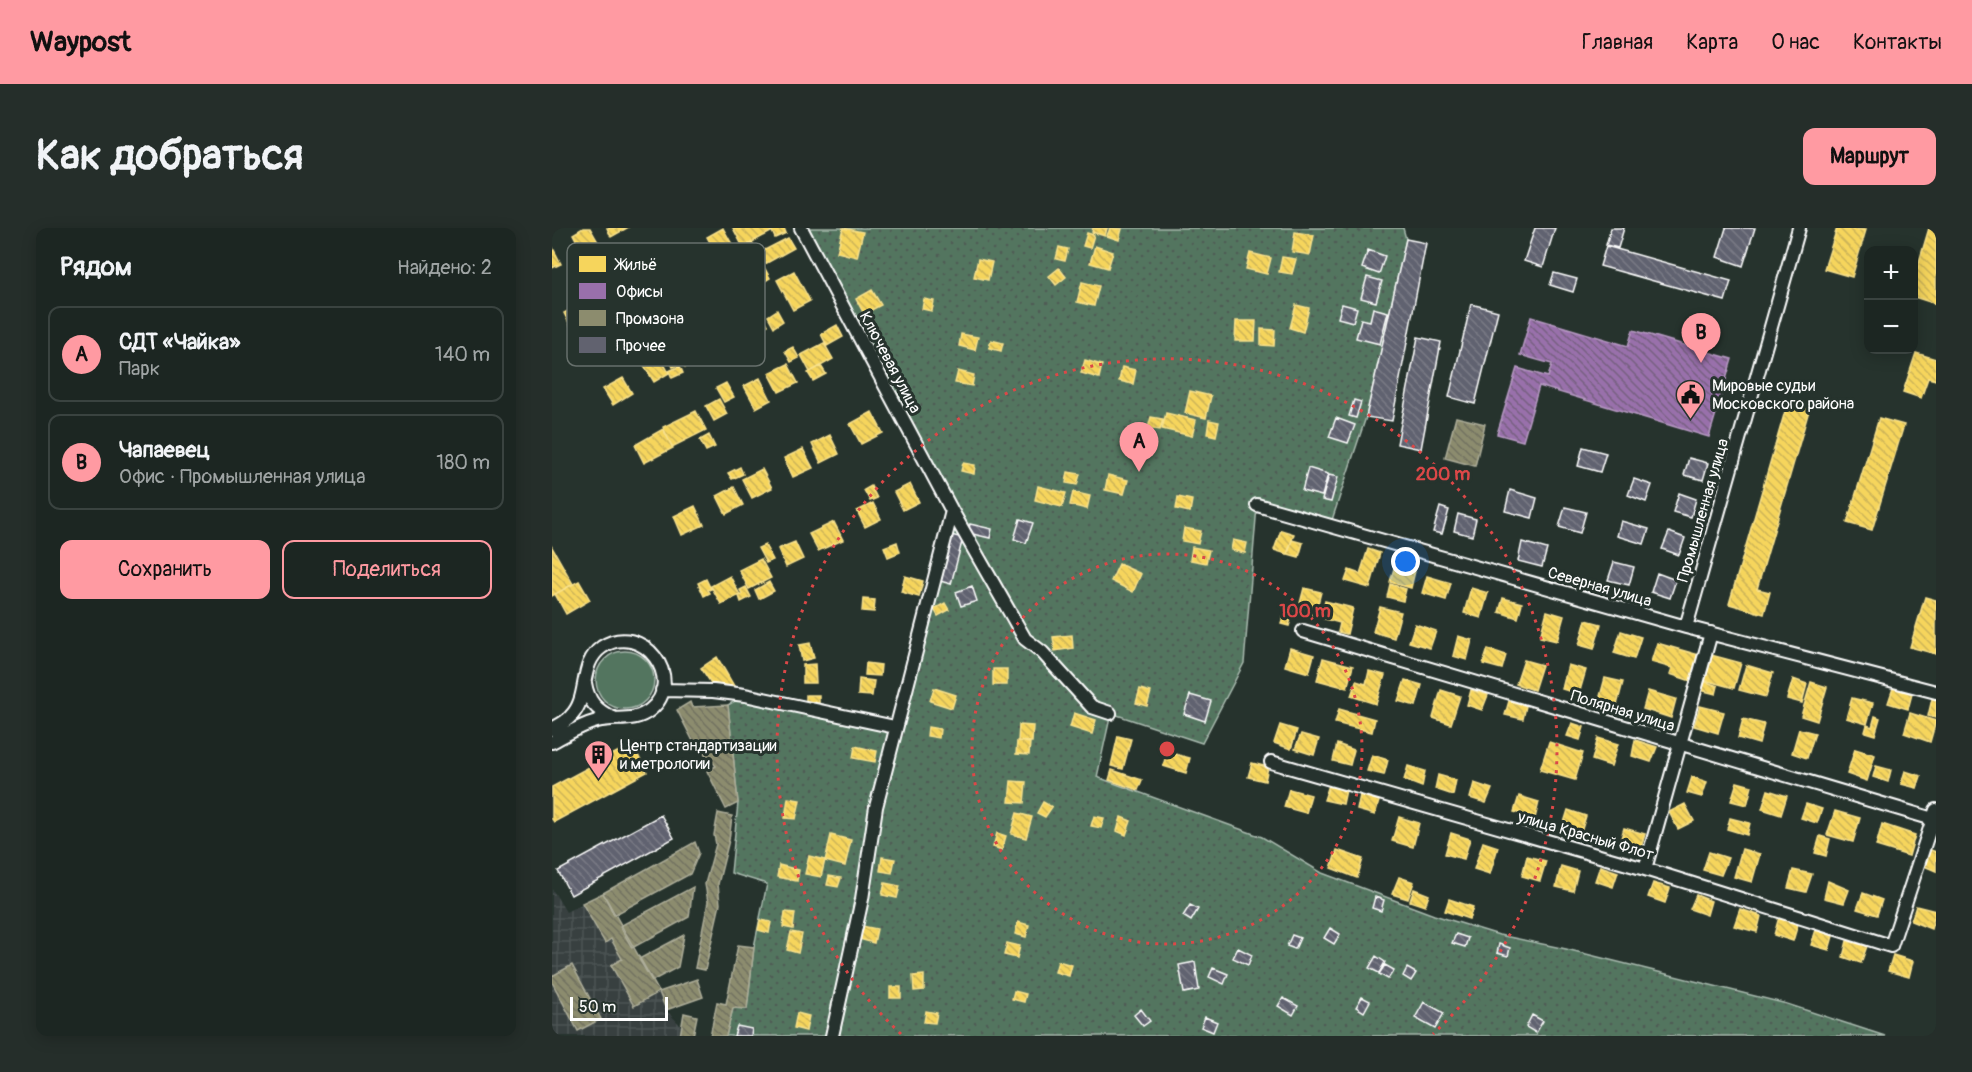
<!DOCTYPE html>
<html lang="ru">
<meta charset="utf-8">
<style>
body{margin:0;font-family:Pangolin,sans-serif;background:#252e2a;color:#f1f3f6}
.controls{position:absolute;right:18px;top:18px;display:grid;overflow:hidden;border-radius:12px;box-shadow:0 3px 15px #0003}
.controls button{width:54px;height:54px;display:grid;place-items:center;padding:0;border:0;border-bottom:2px solid #3a4340;background:#1c2622;color:#f1f3f6;font:30px sans-serif}
.scale{position:absolute;left:18px;bottom:15px;width:98px;box-sizing:border-box;padding-left:6px;border:3px solid #fff;border-top:0;font-size:16px;line-height:21px;white-space:nowrap;color:#fff;-webkit-text-stroke:4px #26332d;paint-order:stroke}
.you{position:absolute;left:854px;top:334px;width:21px;height:21px;margin:-15px;border:4px solid #fff;border-radius:50%;background:#1a73e8;box-shadow:0 0 0 9px #1a73e833}
.badge{display:grid;place-items:center;width:39px;height:39px;border-radius:50%;background:#ff9aa2;color:#111;font-size:20px;font-weight:700}
.pin{position:absolute;translate:-50% -50px;filter:drop-shadow(0 2px 3px #0008)}
.pin::after{content:'';position:absolute;top:32px;width:21px;height:18px;background:inherit;clip-path:polygon(0 0,100% 0,50% 100%)}
.list{margin:0;padding:0;list-style:none}
h2{display:flex;justify-content:space-between;align-items:center;height:78px;margin:0;padding:0 24px;font-size:26px}
h2 small{font-size:20px;font-weight:400;color:#a0a5a5}
.list li{display:grid;grid-template-columns:39px 1fr auto;gap:18px;align-items:center;box-sizing:border-box;height:96px;margin:0 12px 12px;padding:0 12px;border:2px solid #3a4340;border-radius:12px}
.list b{display:block;font-size:22px;white-space:nowrap}
.list p{margin:0;font-size:20px;white-space:nowrap;color:#a0a5a5}
.list em{font-size:20px;font-style:normal;color:#a0a5a5}
.actions{display:flex;gap:12px;padding:18px 24px}
.actions a{flex:1;padding:14px 0;border:2px solid #ff9aa2;border-radius:12px;text-align:center;font-size:21px;color:#ff9aa2}
.actions .main{background:#ff9aa2;color:#111}
.map{position:relative;flex:none;width:1384px;height:808px;overflow:hidden;border-radius:12px}
header{display:flex;align-items:center;gap:36px;box-sizing:border-box;height:84px;padding:0 30px;background:#ff9aa2;color:#111}
header strong{font-size:28px}
nav{display:flex;gap:33px;margin-inline-start:auto;font-size:21px}
.intro{display:flex;align-items:center;justify-content:space-between;box-sizing:border-box;height:144px;padding:0 36px}
h1{margin:0;font-size:42px}
.button{padding:15px 27px;border-radius:12px;background:#ff9aa2;color:#111;font-size:21px;font-weight:700}
main{display:flex;gap:36px;padding:0 36px}
aside{flex:1;background:#1c2622;border-radius:12px;box-shadow:0 3px 15px #0003}
.map>svg:first-child{display:block}
.industrial{fill:url(#industrial-grid)}
.grass{fill:#53755f;stroke:#a9baaf;stroke-width:1.5}
.garden{fill:url(#garden-dots);stroke:#a9baaf;stroke-width:1.5}
.homes{fill:url(#homes-back-hatch);stroke:#f9e28d;stroke-width:1.5}
.offices{fill:url(#offices-back-hatch);stroke:#b89bc4;stroke-width:1.5}
.industry{fill:url(#industry-back-hatch);stroke:#aeae9a;stroke-width:1.5}
.building{fill:url(#building-back-hatch);stroke:#fff;stroke-width:1.5}
.lines{fill:none;stroke-linecap:round;stroke-linejoin:round}
.minor-casing{stroke:#fff;stroke-width:16}
.minor{stroke:#26332d;stroke-width:12}
.ring{fill:none;stroke:#dc4848;stroke-width:3;stroke-dasharray:3 6}
.labels{text-anchor:middle;stroke-width:6;stroke-linejoin:round;paint-order:stroke}
.street-label{font-size:16px;fill:#fff;stroke:#26332d}
.poi-label{font-size:16px;fill:#fff;stroke:#26332d;text-anchor:start}
.key{fill:#26332d;stroke:#67706c;stroke-width:1.5}
.key-label{font-size:16px;fill:#fff}
.centre{fill:#dc4848;stroke:#26332d;stroke-width:3}
.ring-label{font-size:18px;text-anchor:middle;font-weight:bold;fill:#dc4848;stroke:#26332d;stroke-width:6;stroke-linejoin:round;paint-order:stroke}
</style>
<header>
<strong>Waypost</strong>
<nav><a>Главная</a><a>Карта</a><a>О нас</a><a>Контакты</a></nav>
</header>
<div class="intro"><h1>Как добраться</h1><a class="button">Маршрут</a></div>
<main>
<aside>
<h2>Рядом<small>Найдено: 2</small></h2>
<ul class="list">
<li><span class="badge">A</span><div><b>СДТ «Чайка»</b><p>Парк</p></div><em>140 m</em></li>
<li><span class="badge">B</span><div><b>Чапаевец</b><p>Офис · Промышленная улица</p></div><em>180 m</em></li>
</ul>
<div class="actions"><a class="main">Сохранить</a><a>Поделиться</a></div>
</aside>
<div class="map">
<svg width="1384" height="808" viewBox="0 0 1384 808">
<defs>
<pattern id="industrial-grid" width="8" height="8" patternUnits="userSpaceOnUse" patternTransform="scale(1.5)"><rect width="8" height="8" fill="#384141"/><path d="M0 4h8M4 0v8" fill="none" stroke="#4c5454"/></pattern>
<pattern id="garden-dots" width="8" height="8" patternUnits="userSpaceOnUse" patternTransform="scale(1.5)"><rect width="8" height="8" fill="#53755f"/><path d="M2 2h.1M6 6h.1" fill="none" stroke="#4f5c54" stroke-width="1.8" stroke-linecap="round"/></pattern>
<pattern id="homes-back-hatch" width="6" height="6" patternUnits="userSpaceOnUse" patternTransform="scale(1.5)"><rect width="6" height="6" fill="#f6d55c"/><path d="M-1 5l2 2M0 0l6 6M5-1l2 2" fill="none" stroke="#ccb358"/></pattern>
<pattern id="offices-back-hatch" width="6" height="6" patternUnits="userSpaceOnUse" patternTransform="scale(1.5)"><rect width="6" height="6" fill="#9970ab"/><path d="M-1 5l2 2M0 0l6 6M5-1l2 2" fill="none" stroke="#766080"/></pattern>
<pattern id="industry-back-hatch" width="6" height="6" patternUnits="userSpaceOnUse" patternTransform="scale(1.5)"><rect width="6" height="6" fill="#8c8c6e"/><path d="M-1 5l2 2M0 0l6 6M5-1l2 2" fill="none" stroke="#727260"/></pattern>
<pattern id="building-back-hatch" width="6" height="6" patternUnits="userSpaceOnUse" patternTransform="scale(1.5)"><rect width="6" height="6" fill="#61626f"/><path d="M-1 5l2 2M0 0l6 6M5-1l2 2" fill="none" stroke="#797a85"/></pattern>
</defs>
<rect width="100%" height="100%" fill="#26332d"/>
<filter id="ink" filterUnits="userSpaceOnUse"><feTurbulence type="fractalNoise" baseFrequency=".0167" numOctaves="2"/><feDisplacementMap in="SourceGraphic" scale="12" xChannelSelector="R" yChannelSelector="G"/><feConvolveMatrix kernelMatrix="1 2 1 2 8 2 1 2 1" color-interpolation-filters="sRGB"/></filter>
<g filter="url(#ink)">
<path class="industrial" d="M0 661 14 684 51 665 107 764 114 782 130 799 128 808H0Z"/>
<path class="grass" d="M44 452a29 29 0 1 1 58 0a29 29 0 1 1-58 0Z"/>
<path class="garden" d="M249 0H851L854 11 814 189 778 298 705 278 692 435 650 515 559 485 545 549 710 609 770 645 882 687 947 707 1014 721 1235 776 1333 808H174L181 780 195 781 202 719 215 656 179 645 186 575 176 477 193 467 343 499 400 283Z"/>
<path class="homes" d="M31 0H38L46 14 30 23 21 6Z
M55 0H75L59 9Z
M171 0 181 18 165 27 155 9Z
M181 0H217L219 4 191 19Z
M221 0H232L234 5 223 10 219 1Z
M291 0 311 4 305 29 285 24Z
M541 0H555L553 8 540 4Z
M558 0 570 1 567 12 555 8Z
M1285 0 1314 2 1300 49 1272 41Z
M1377 0 1384 1V76L1362 69V51Z
M743 4 762 7 758 27 740 24Z
M535 5 542 7 538 20 531 18Z
M236 10 242 20 211 37 218 50 210 55 191 20 200 15 207 25Z
M0 18 9 36 0 40Z
M543 18 561 24 556 40 538 35Z
M507 19 516 21 513 33 504 31Z
M698 25 719 30 715 46 694 41Z
M730 29 744 31 740 46 727 44Z
M426 31 440 34 436 52 422 49Z
M507 40 514 49 504 57 497 48Z
M242 43 258 73 241 82 225 52Z
M530 54 547 58 542 78 525 74Z
M320 62 329 77 312 86 304 71Z
M372 71 382 73 380 83 370 81Z
M204 74 216 97 194 108 182 86Z
M29 76 37 91 19 99 12 85Z
M744 77 757 80 751 104 738 100Z
M225 82 231 93 222 99 216 88Z
M684 93H704L703 113H683Z
M285 97 291 109 275 118 269 106Z
M709 101 723 102 722 118 709 117Z
M409 106 426 109 423 122 407 118Z
M141 108 152 129 133 139 130 135 121 139 113 123Z
M439 112 451 115 449 123 437 120Z
M272 115 281 131 258 144 249 127Z
M241 119 247 130 239 134 233 123Z
M106 125 117 145 102 154 90 134Z
M1364 125 1384 131V152L1376 150 1369 170 1351 164Z
M533 132 550 137 547 150 529 145Z
M236 136 246 155 227 164 217 145Z
M128 138 131 145 120 150 117 143Z
M269 138 274 146 261 153 256 145Z
M570 139 584 142 581 156 567 153Z
M406 143 422 147 420 158 403 155Z
M71 150 80 165 61 177 51 161Z
M208 150 219 172 204 180 192 158Z
M174 155 182 169 172 174 164 160Z
M638 163 659 168 654 190 633 185Z
M167 171 175 186 162 193 154 178Z
M1236 173 1258 179 1205 361 1218 364 1212 386 1177 376Z
M144 183 154 202 120 219 111 199Z
M320 184 331 205 309 216 298 196Z
M614 185 644 192 640 208 610 201Z
M599 189 611 191 608 202 596 200Z
M1327 190 1352 197 1320 302 1295 295Z
M657 192 667 194 664 208 655 206Z
M111 201 121 220 92 235 83 217Z
M157 207 163 219 154 223 148 212Z
M278 207 287 226 269 235 260 216Z
M251 221 261 240 241 249 232 230Z
M411 235 423 237 422 246 409 243Z
M188 239 191 246 180 251 176 245Z
M210 241 220 260 200 270 190 251Z
M516 244 528 246 525 257 514 255Z
M556 247 576 252 572 266 553 262Z
M358 256 367 274 351 282 342 264Z
M319 258 325 270 318 273 312 262Z
M486 258 514 265 510 279 483 272Z
M182 259 191 277 174 286 165 268Z
M521 264 538 268 535 281 518 277Z
M626 269 640 272 638 284 624 281Z
M321 275 329 291 313 299 305 283Z
M143 278 152 297 130 307 122 288Z
M282 294 291 312 266 323 257 306Z
M632 300 649 303 646 316 630 313Z
M729 302 742 306 735 326 722 322Z
M681 312 695 315 693 325 679 322Z
M740 312 751 315 747 329 736 326Z
M243 314 251 331 234 339 226 321Z
M345 314 348 324 336 329 332 319Z
M213 317 221 332 214 335 206 320Z
M0 319 21 356 0 368Z
M640 319 657 322 654 335 638 332Z
M816 321 828 325 818 360 793 353 797 342 808 346Z
M209 331 219 350 197 361 187 342Z
M567 336 589 346 581 364 559 353Z
M843 337 863 343 859 360 838 354Z
M178 348 188 367 169 376 159 358Z
M353 348 371 353 367 369 349 364Z
M875 348 899 355 894 372 870 365Z
M154 351 159 361 156 362 158 365 152 368 146 355Z
M27 353 38 372 14 386 3 366Z
M217 354 222 363 207 371 203 362Z
M838 356 854 361 851 373 835 369Z
M194 359 199 369 189 374 187 368 190 367 188 362Z
M752 360 769 364 763 387 746 383Z
M919 360 936 365 929 390 912 385Z
M1373 369 1384 372V426L1358 419Z
M951 370 970 375 966 390 947 384Z
M311 371 323 372 322 384 310 383Z
M773 373 801 380 795 406 786 404 788 395 769 390Z
M393 375 397 382 386 388 382 381Z
M735 379 742 381 737 398 729 396Z
M828 379 849 384 842 410 821 404Z
M995 383 1012 388 1005 413 988 409Z
M1034 392 1049 396 1042 421 1027 417Z
M863 396 884 403 878 420 857 414Z
M1069 403 1089 409 1082 431 1062 425Z
M520 407 521 420 503 423 501 409Z
M906 408 920 412 915 432 901 428Z
M258 415 262 430 250 433 247 417Z
M1105 415 1147 427 1139 453 1118 446 1120 440 1099 434Z
M738 420 762 427 757 445 733 438Z
M936 421 954 427 950 441 931 436Z
M1159 427 1189 435 1182 460 1152 452Z
M165 429 185 463 163 461 149 440Z
M771 430 801 438 795 460 765 452Z
M972 432 990 437 982 462 964 456Z
M314 435 329 437 328 448 313 447Z
M263 436 264 455H251V437Z
M1016 437 1034 442 1027 466 1010 461Z
M1194 437 1221 445 1214 469 1187 462Z
M441 441H455V457H441Z
M817 443 833 447 824 476 799 468 804 453 814 456Z
M1053 450 1071 454 1065 477 1047 472Z
M307 451 322 453 320 468 306 467Z
M1241 451 1255 456 1250 475 1235 471Z
M853 452 870 457 864 478 846 473Z
M1151 453 1166 458 1164 466 1148 462Z
M1259 454 1275 459 1265 493 1249 488Z
M382 460 404 467 400 480 378 473Z
M1341 460 1360 466 1356 481 1336 475Z
M588 461 599 464 595 478 584 475Z
M889 462 908 468 899 496 881 490Z
M919 462 936 467 930 482 915 477Z
M1096 463 1124 471 1119 490 1091 481Z
M254 467H267V477H254Z
M1300 470 1321 475 1315 496 1294 490Z
M1380 471 1384 472V490L1376 488Z
M957 473 974 478 971 491 953 487Z
M1148 478 1172 484 1166 505 1142 498Z
M787 481 823 491 820 504 783 495Z
M522 485 544 492 540 506 518 499Z
M1358 485 1384 493 1378 514 1352 505Z
M1323 488 1328 490 1323 507 1313 504 1315 497 1320 499Z
M1191 491 1212 496 1207 516 1186 510Z
M1020 495 1032 499 1028 512 1015 508Z
M467 497 481 498 480 514 466 513Z
M728 497 745 502 739 521 722 515Z
M376 499 388 501 387 510 375 508Z
M1247 501 1263 505 1255 530 1240 525Z
M749 506 767 511 762 527 743 521Z
M566 508 579 511 571 541 559 538Z
M1046 510 1066 516 1059 538 1040 532Z
M1083 512 1105 519 1099 534 1080 528Z
M465 513 478 515 477 527 464 526Z
M997 514 1031 525 1023 552 988 542Z
M80 516 95 544 2 594 0 591V559Z
M785 516 802 522 798 537 781 533Z
M303 518 325 523 323 534 301 530Z
M1303 521 1323 527 1315 553 1295 546Z
M615 524 638 530 634 545 611 538Z
M820 527 836 532 832 547 815 543Z
M700 535 716 539 713 553 696 549Z
M856 538 873 543 870 559 852 552Z
M1324 538 1339 542 1336 554 1321 549Z
M560 542 590 552 586 562 557 552Z
M1353 543 1369 548 1365 560 1349 556Z
M886 547 904 552 901 567 883 561Z
M1140 549 1155 554 1150 569 1135 565Z
M459 553 474 554 472 575 457 574Z
M1185 554 1200 558 1195 577 1179 573Z
M922 555 940 561 934 575 918 570Z
M777 557 794 562 791 576 772 572Z
M737 561 759 567 754 585 732 579Z
M1216 562 1235 568 1229 587 1210 581Z
M808 567 827 573 823 587 805 582Z
M967 568 987 574 983 590 962 584Z
M236 570 248 572 244 591 233 590Z
M491 574 500 579 493 589 485 585Z
M1133 576 1142 593 1126 601 1117 584Z
M1254 576 1270 581 1265 595 1249 590Z
M1016 582 1034 588 1029 604 1011 598Z
M1283 583 1308 590 1301 614 1275 607Z
M465 585 480 589 474 610 459 606Z
M542 588 552 590 549 600 539 598Z
M569 589 579 593 574 607 565 603Z
M847 589 867 595 861 619 840 613Z
M1178 590 1198 595 1195 607 1175 601Z
M1330 596 1363 607 1357 628 1324 618Z
M1072 600 1093 606 1088 623 1067 617Z
M445 605 454 608 450 622 441 619Z
M899 605 918 611 912 631 893 626Z
M279 607 299 612 293 638 273 633Z
M1268 608 1278 611 1274 628 1263 625Z
M931 614 946 619 938 646 922 641Z
M1190 621 1208 626 1200 654 1182 649Z
M1376 621 1384 624V643L1370 637Z
M785 622 811 631 805 650 779 640Z
M1157 624 1176 630 1169 647 1151 642Z
M257 628 273 632 269 649 253 646Z
M975 628 994 633 988 653 970 648Z
M330 629 343 631 340 645 328 643Z
M227 637 247 642 245 653 225 649Z
M1009 638 1026 643 1021 663 1004 659Z
M1048 638 1066 644 1061 659 1043 653Z
M1241 642 1260 646 1254 664 1236 660Z
M277 648 289 650 286 659 275 657Z
M847 649 862 654 856 671 840 666Z
M1276 653 1297 662 1292 675 1272 670Z
M333 655 348 658 345 670 330 667Z
M1101 655 1118 660 1113 675 1096 669Z
M862 661 877 667 873 678 858 673Z
M1311 665 1330 672 1325 687 1305 681Z
M1144 667 1159 673 1155 687 1138 681Z
M897 671 921 679 917 691 893 683Z
M1364 678 1384 683 1379 701 1359 693Z
M1188 681 1209 688 1205 704 1182 698Z
M233 684 243 685 241 701 231 699Z
M1227 689 1246 696 1241 713 1222 707Z
M208 692 219 694 217 705 206 702Z
M466 694 477 697 474 709 463 706Z
M310 698 325 701 322 715 307 711Z
M1264 702 1281 708 1277 722 1259 717Z
M239 704 250 706 246 725 235 722Z
M1295 713 1315 718 1309 735 1291 729Z
M455 715 468 718 465 730 452 727Z
M1341 727 1361 733 1357 749 1336 743Z
M506 733 520 737 517 748 503 744Z
M372 747V762L362 763 361 748Z
M338 759H349V770H338Z
M462 763 474 766 472 774 460 771Z
M374 783 385 785 383 795 372 794Z
M245 785 257 788 254 803 242 800Z"/>
<path class="offices" d="M979 89 1076 118 1081 102 1180 131 1157 209 987 158 971 213 945 206 965 140 996 149 1000 136 968 127Z"/>
<path class="industry" d="M904 189 933 196 923 238 893 230Z
M138 474 140 479 176 477 186 575 174 581 155 543 164 538 141 513 125 482Z
M166 585 180 588 177 612 166 656 168 676 153 742 143 740 156 674 153 656 164 616 162 607Z
M143 614 147 625 138 646 62 687 51 665Z
M141 659 137 689 80 720 68 698Z
M51 665 107 764 82 778 59 737 70 731 59 711 53 715 30 675Z
M132 707 126 739 100 753 87 731Z
M186 717 202 719 195 781 181 780 174 808H158L165 774 174 776Z
M20 737 49 791 26 803 0 754V748Z
M145 751 151 769 114 782 107 764Z
M132 785 145 788 141 808H128Z"/>
<path class="building" d="M983 0H1003L991 39 972 33Z
M1059 0H1072L1066 20 1054 17Z
M1174 0H1203L1191 38 1165 29Z
M854 11 874 15 840 193 814 189Z
M1054 18 1179 53 1173 73 1048 38Z
M816 22 833 28 827 46 810 40Z
M1002 45 1025 51 1021 64 998 57Z
M815 49 830 53 824 74 809 70Z
M790 76 805 80 801 94 786 90Z
M919 76 946 83 923 176 897 169Z
M821 80 836 84 828 116 804 110 809 91 818 93Z
M866 109 889 114 869 221 845 216Z
M802 172 809 174 804 190 797 188Z
M784 190 803 197 796 215 777 209Z
M1031 219 1054 225 1048 244 1026 238Z
M1137 230 1156 235 1151 252 1132 247Z
M756 240 776 246 770 268 750 263Z
M777 247 786 249 779 274 770 272Z
M1082 251 1100 257 1094 274 1076 267Z
M958 262 985 270 980 290 953 283Z
M1127 265 1144 271 1139 289 1121 284Z
M888 279 897 282 890 306 881 304Z
M1013 279 1034 284 1028 305 1007 299Z
M906 286 924 291 920 308 902 303Z
M468 291 481 295 474 315 462 311Z
M1069 293 1097 301 1092 316 1065 308Z
M418 296 440 301 438 310 416 305Z
M1117 304 1133 310 1127 327 1110 321Z
M399 307 411 310 399 356 388 353Z
M970 314 995 321 990 339 966 333Z
M1062 334 1082 339 1077 357 1056 352Z
M1105 345 1124 352 1118 370 1099 364Z
M420 358 425 373 409 378 404 364Z
M638 467 659 473 653 493 632 486Z
M109 587 122 610 19 667 6 643Z
M823 669 832 672 829 683 820 680Z
M638 677 646 681 639 693 631 688Z
M778 700 788 706 782 716 772 710Z
M904 706 916 710 913 719 900 715Z
M740 707 748 710 743 721 735 718Z
M947 716 958 720 956 728 945 725Z
M686 720 700 727 696 737 681 730Z
M824 728 833 734 827 745 817 740Z
M643 734 647 762 632 765 627 737Z
M833 737 842 742 836 751 827 746Z
M661 740 676 746 672 756 657 749Z
M855 740 864 745 859 753 851 748Z
M810 769 818 773 812 784 804 779Z
M731 770 746 778 741 787 726 778Z
M872 774 892 785 883 801 863 790Z
M589 781 598 793 591 798 582 787Z
M980 787 991 793 984 805 974 799Z
M653 789 665 794 661 804 649 799Z
M185 798 200 801 199 808H182Z"/>
<g class="lines">
<defs>
<path id="minor" d="M249 0 400 283 473 411 490 424 540 479 558 485
M705 277 1134 399 1384 464
M1134 399 1247 0
M751 403 1381 591
M33 455C36 473 44 482 61 490
M110 462 161 463 193 467 343 499
M0 501C7 497 14 494 19 488 38 469 26 436 50 419 90 392 135 452 98 482 82 495 64 488 45 493 29 497 15 506 0 514
M719 534 1093 641 1339 718 1384 582
M1093 641 1159 405
M280 808 310 671 324 579 400 283"/>
</defs>
<use href="#minor" class="minor-casing"/>
<use href="#minor" class="minor"/>
</g>
</g>
<g class="ring">
<circle cx="615" cy="521" r="195"/>
<path d="M349 806A390 390 0 1 1 881 806"/>
</g>
<defs>
<symbol id="civic-pin" viewBox="-11 -11 22 30"><path d="M0 17L-7.5 6A9.5 9.5 0 1 1 7.5 6Z" fill="#ff9aa2" stroke="#26332d"/><path d="M-.6-6.5H3V-4.5H.6V-3L4-1V1h2V6H-6V1h2V-1L-.6-3ZM-1.2 2.5V6h2.4V2.5Z" fill="#111"/></symbol>
<symbol id="building-pin" viewBox="-11 -11 22 30"><path d="M0 17L-7.5 6A9.5 9.5 0 1 1 7.5 6Z" fill="#ff9aa2" stroke="#26332d"/><path d="M-4-6H4V6H1V3H-1V6H-4ZM-2.5-4.3h1.7v1.8h-1.7ZM.8-4.3h1.7v1.8H.8ZM-2.5-1h1.7V.8h-1.7ZM.8-1h1.7V.8H.8Z" fill="#111"/></symbol>
</defs>
<g fill-rule="evenodd">
<use href="#civic-pin" x="1122" y="150" width="33" height="45"/>
<use href="#building-pin" x="30" y="510" width="33" height="45"/>
</g>
<g class="labels">
<g class="street-label">
<text transform="translate(339 134) rotate(62)" y="6">Ключевая улица</text>
<text transform="translate(1150 282) rotate(-74)" y="6">Промышленная улица</text>
<text transform="translate(1048 358) rotate(16)" y="6">Северная улица</text>
<text transform="translate(1071 482) rotate(17)" y="6">Полярная улица</text>
<text transform="translate(1034 607) rotate(16)" y="6">улица Красный Флот</text>
</g>
<g class="poi-label">
<text x="1160" y="163">Мировые судьи<tspan x="1160" dy="18">Московского района</tspan></text>
<text x="68" y="523">Центр стандартизации<tspan x="68" dy="18">и метрологии</tspan></text>
</g>
</g>
<rect x="15" y="15" width="198" height="123" rx="9" class="key"/>
<rect x="27" y="28" width="27" height="16" fill="#f6d55c"/>
<rect x="27" y="55" width="27" height="16" fill="#9970ab"/>
<rect x="27" y="82" width="27" height="16" fill="#8c8c6e"/>
<rect x="27" y="109" width="27" height="16" fill="#61626f"/>
<g class="key-label">
<text x="64" y="42">Жильё</text>
<text x="64" y="69">Офисы</text>
<text x="64" y="96">Промзона</text>
<text x="64" y="123">Прочее</text>
</g>
<circle cx="615" cy="521" r="9" class="centre"/>
<g class="ring-label">
<text x="891" y="252">200 m</text>
<text x="753" y="389">100 m</text>
</g>
</svg>
<div class="controls">
<button>+</button>
<button>−</button>
</div>
<div class="scale">50 m</div>
<div class="you"></div>
<div class="pin badge" style="left:587px;top:244px">A</div>
<div class="pin badge" style="left:1149px;top:135px">B</div>
</div>
</main>
